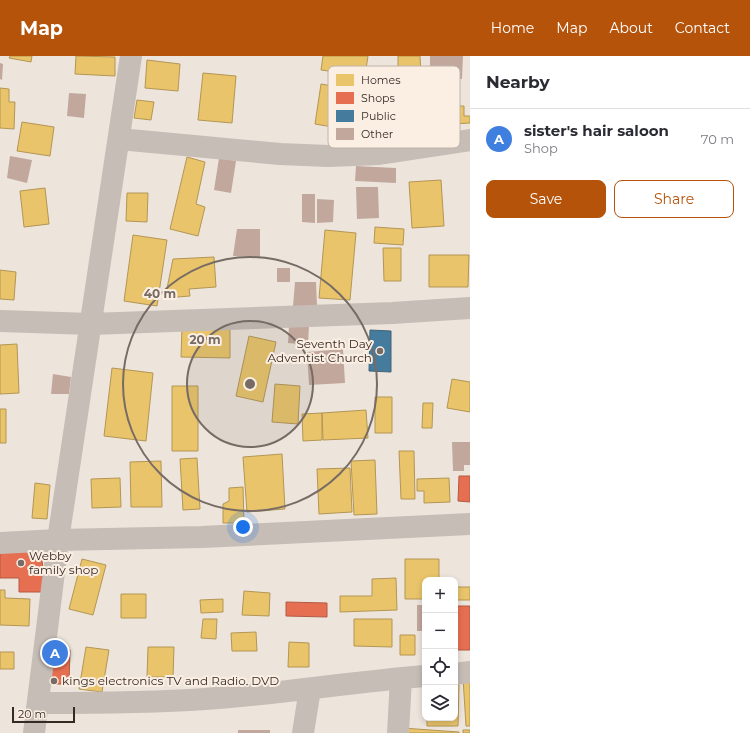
<!DOCTYPE html>
<meta charset="utf-8">
<style>
body{margin:0;font-family:Montserrat,sans-serif;background:#f2f2f3;color:#2b2b33}
.controls{position:absolute;right:12px;bottom:12px;display:grid;overflow:hidden;border-radius:8px;box-shadow:0 2px 6px #0003}
.controls button{width:36px;height:36px;display:grid;place-items:center;padding:0;border:0;border-bottom:1px solid #e1e1e2;background:#fff;color:#2b2b33;font:20px sans-serif}
.scale{position:absolute;left:12px;bottom:10px;width:63px;box-sizing:border-box;padding-left:4px;border:2px solid #362a25;border-top:0;font-size:11px;line-height:14px;white-space:nowrap;color:#362a25;-webkit-text-stroke:3px #fbefe3;paint-order:stroke}
.you{position:absolute;left:243px;top:471px;width:14px;height:14px;margin:-10px;border:3px solid #fff;border-radius:50%;background:#1a73e8;box-shadow:0 0 0 6px #1a73e833}
.badge{display:grid;place-items:center;width:26px;height:26px;border-radius:50%;background:#b45309;color:#fff;font-size:13px;font-weight:700}
.pin{position:absolute;translate:-50% -50%;border:2px solid #fff;box-shadow:0 1px 4px #0006}
.list{margin:0;padding:0;list-style:none}
h2{display:flex;justify-content:space-between;align-items:center;height:52px;margin:0;padding:0 16px;font-size:17px}
h2 small{font-size:13px;font-weight:400;color:#7c7c81}
.list li{display:grid;grid-template-columns:26px 1fr auto;gap:12px;align-items:center;box-sizing:border-box;height:60px;padding:0 16px;border-top:1px solid #e1e1e2}
.list b{display:block;font-size:15px;white-space:nowrap}
.list p{margin:0;font-size:13px;white-space:nowrap;color:#7c7c81}
.list em{font-size:13px;font-style:normal;color:#7c7c81}
.actions{display:flex;gap:8px;padding:12px 16px}
.actions a{flex:1;padding:9px 0;border:1px solid #b45309;border-radius:8px;text-align:center;font-size:14px;color:#b45309}
.actions .main{background:#b45309;color:#fff}
.icon{flex:none;width:22px;height:22px;fill:none;stroke:currentColor;stroke-width:2;stroke-linecap:round;stroke-linejoin:round}
.map{position:relative;flex:none;width:470px;height:677px;overflow:hidden}
header{display:flex;align-items:center;gap:24px;box-sizing:border-box;height:56px;padding:0 20px;background:#b45309;color:#fff}
header strong{font-size:19px}
nav{display:flex;gap:22px;margin-inline-start:auto;font-size:14px}
main{display:flex}
aside{flex:1;background:#fff}
.map>svg:first-child{display:block}
.homes{fill:#e9c46a;stroke:#b39655}
.shops{fill:#e76f51;stroke:#b25a44}
.public{fill:#457b9d;stroke:#406379}
.building{fill:#c2a79d}
.lines{fill:none;stroke-linecap:round;stroke-linejoin:round}
.street{stroke:#c5bdb6;stroke-width:22}
.ring{fill:none;stroke:#766b65;stroke-width:2}
.poi-dot{fill:#766b65;stroke:#fbefe3;stroke-width:1.5}
.labels{text-anchor:middle;stroke-width:4;stroke-linejoin:round;paint-order:stroke}
.poi-label{font-size:12px;fill:#362a25;stroke:#fbefe3;text-anchor:start}
.key{fill:#fbefe3;stroke:#c0b4aa;stroke-width:1}
.key-label{font-size:11px;fill:#362a25}
.centre{fill:#766b65;stroke:#fbefe3;stroke-width:2}
.ring-label{font-size:12px;text-anchor:middle;font-weight:bold;fill:#766b65;stroke:#fbefe3;stroke-width:4;stroke-linejoin:round;paint-order:stroke}
</style>
<header>
<strong>Map</strong>
<nav><a>Home</a><a>Map</a><a>About</a><a>Contact</a></nav>
</header>
<main>
<div class="map">
<svg width="470" height="677" viewBox="0 0 470 677">
<rect width="100%" height="100%" fill="#ede5dc"/>
<path class="homes" d="M10 0H32L31 6 9 2Z
M76 0 115 1V20L75 18Z
M323 0H368L365 20 321 14Z
M398 0H420L421 19 398 20Z
M147 4 180 8 178 35 145 32Z
M203 17 236 20 232 67 198 64Z
M321 28 350 33 344 73 315 68Z
M0 32 9 33V46H15L14 73 0 72Z
M137 44 154 46 151 64 134 62Z
M458 50H464V60H470V67L452 68 451 59H459Z
M22 66 54 71 50 100 17 95Z
M187 101 205 106 196 148 205 151 198 180 170 173Z
M441 124 444 170 412 172 409 126Z
M45 132 49 168 24 171 20 135Z
M127 137H148L147 166 126 165Z
M375 171 404 173 403 189 374 187Z
M325 174 356 177 350 244 319 242Z
M133 179 167 184 157 250 124 245Z
M383 192H401V225H384Z
M429 199H469L468 231H429Z
M214 201 216 231 189 233 190 240 165 242 173 203Z
M0 214 16 216 14 244 0 243Z
M182 272 230 273V302L181 301Z
M249 280 276 286 263 346 236 340Z
M17 288 19 337 0 338V289Z
M112 312 153 317 146 385 104 380Z
M452 323 470 326V356L447 352Z
M275 328 300 330 298 368 272 366Z
M172 330H198V395H172Z
M375 341H392V377H375Z
M423 347H433L432 372H422Z
M0 353H6V387H0Z
M366 354 368 382 323 384 322 357Z
M322 357V384L303 385 302 358Z
M399 395H414L415 443H401Z
M282 398 285 453 247 456 243 401Z
M197 402 200 453 183 454 180 403Z
M375 404 377 458 354 459 351 405Z
M161 405 162 451H131L130 406Z
M350 412 352 456 319 458 317 413Z
M120 422 121 451 92 452 91 423Z
M449 422 450 446 424 447V435H417V423Z
M35 427 50 429 47 463 32 462Z
M243 431 244 467H223V448L229 445V432Z
M82 503 106 509 93 559 69 553Z
M405 503H439V524H425V543H405Z
M396 522 397 554 340 556V540H372V523Z
M455 531H470V544H455Z
M0 534H5V542L30 543 29 570 0 569Z
M244 535 270 537 269 560 242 559Z
M121 538H146V562H121Z
M223 543V556L201 557 200 544Z
M203 563H217L216 583 201 582Z
M354 563H392V591L354 590Z
M256 576 257 595H232L231 577Z
M400 579H415V599H400Z
M289 586 309 587V611H288Z
M86 591 109 594 102 636 79 633Z
M148 591H174L173 621H147Z
M0 596H14V613H0Z
M470 621V670H466L463 622Z
M455 629H459L458 670H427V662H455Z
M402 672 459 676V677H402Z
M463 674H470V677H463Z"/>
<path class="shops" d="M459 420H470V446L458 445Z
M42 491 43 536H19V522H0V492Z
M286 546 327 547V561L286 560Z
M457 550H470V594H456Z
M51 593 70 594 69 628H51Z"/>
<path class="public" d="M370 274 391 275V316L369 315Z"/>
<path class="building" d="M430 0H463L462 23 430 24Z
M0 7 3 8 2 24 0 23Z
M69 37 86 38 84 62 67 60Z
M10 100 32 104 27 127 7 122Z
M219 102 236 105 231 137 214 134Z
M356 110 396 112V127L355 125Z
M356 131H378L379 162 357 163Z
M302 138H315V167L302 166Z
M317 143 334 144 333 166 317 167Z
M237 173H260V201L233 200Z
M277 212H290V226H277Z
M295 226H316L317 250H293Z
M289 269H309L308 289 288 287Z
M343 293 345 327 309 329 307 296Z
M53 318 71 321 69 338H51Z
M452 386H470V409H464V415H453Z
M417 549H425V575H417Z
M238 674H270V677H238Z"/>
<g class="lines">
<path class="street" d="M119 83 280 98 328 100 379 98 470 84
M0 265 91 268 392 257 470 252
M0 487 58 484 202 481 470 468
M455 618 470 616
M38 647C94 647 149 647 205 643 278 638 351 626 425 620
M34 677 58 484 131 0
M303 677 310 633
M398 677 401 622"/>
</g>
<circle cx="250" cy="328" r="63" fill="#766b65" fill-opacity=".12"/>
<g class="ring">
<circle cx="250" cy="328" r="63"/>
<circle cx="250" cy="328" r="127"/>
</g>
<g class="poi-dot">
<circle cx="380" cy="295" r="4"/>
<circle cx="21" cy="507" r="4"/>
<circle cx="54" cy="625" r="4"/>
</g>
<g class="labels">
<g class="poi-label">
<text x="372" y="292" text-anchor="end">Seventh Day<tspan x="372" dy="14">Adventist Church</tspan></text>
<text x="29" y="504">Webby<tspan x="29" dy="14">family shop</tspan></text>
<text x="62" y="629">kings electronics TV and Radio. DVD</text>
</g>
</g>
<rect x="328" y="10" width="132" height="82" rx="6" class="key"/>
<rect x="336" y="18" width="18" height="12" fill="#e9c46a"/>
<rect x="336" y="36" width="18" height="12" fill="#e76f51"/>
<rect x="336" y="54" width="18" height="12" fill="#457b9d"/>
<rect x="336" y="72" width="18" height="12" fill="#c2a79d"/>
<g class="key-label">
<text x="361" y="28">Homes</text>
<text x="361" y="46">Shops</text>
<text x="361" y="64">Public</text>
<text x="361" y="82">Other</text>
</g>
<circle cx="250" cy="328" r="6" class="centre"/>
<g class="ring-label">
<text x="160" y="242">40 m</text>
<text x="205" y="288">20 m</text>
</g>
</svg>
<div class="controls">
<button>+</button>
<button>−</button>
<button><svg class="icon" aria-label="locate" viewBox="0 0 24 24"><circle cx="12" cy="12" r="6"/><path d="M12 2v4M12 18v4M2 12h4M18 12h4"/></svg></button>
<button><svg class="icon" aria-label="layers" viewBox="0 0 24 24"><path d="M12 4l9 5-9 5-9-5zM3 14l9 5 9-5"/></svg></button>
</div>
<div class="scale">20 m</div>
<div class="you"></div>
<div class="pin badge" style="left:55px;top:597px;background:#3f7fe0">A</div>
</div>
<aside>
<h2>Nearby<small></small></h2>
<ul class="list">
<li><span class="badge" style="background:#3f7fe0">A</span><div><b>sister's hair saloon</b><p>Shop</p></div><em>70 m</em></li>
</ul>
<div class="actions"><a class="main">Save</a><a>Share</a></div>
</aside>
</main>
